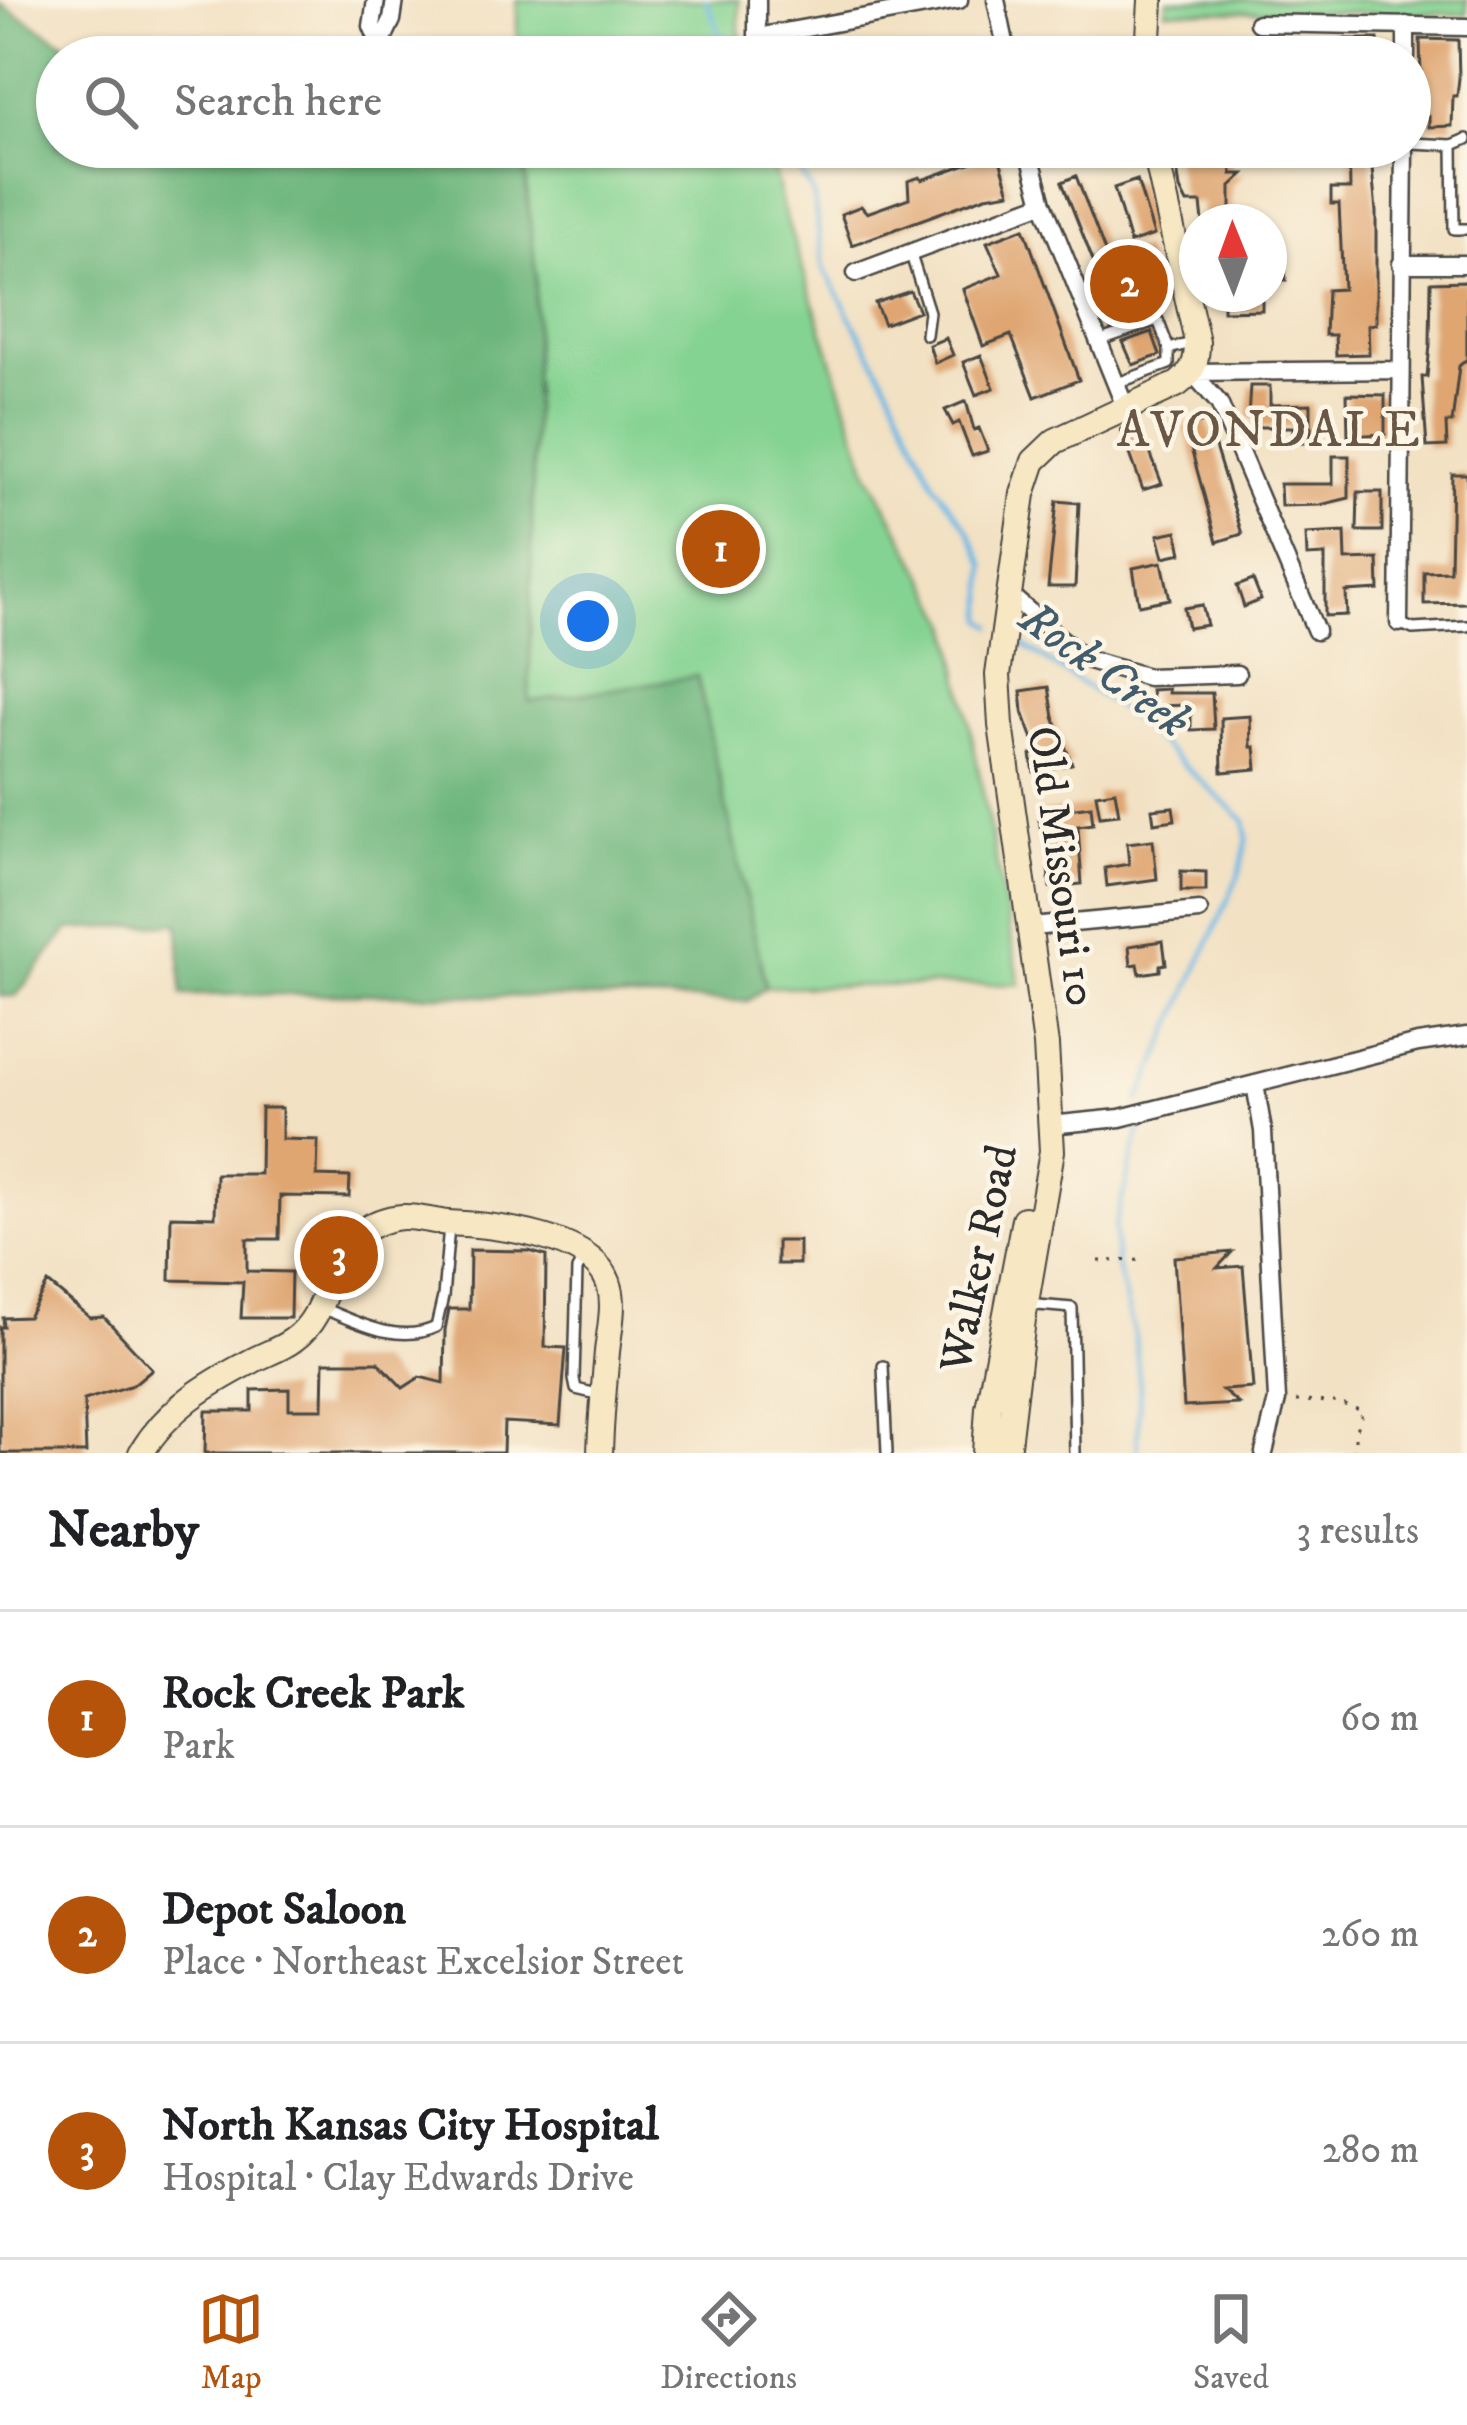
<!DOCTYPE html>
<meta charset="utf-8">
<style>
body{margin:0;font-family:"IM FELL DW Pica",serif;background:#f6f6f6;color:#202124}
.compass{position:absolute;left:1179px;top:204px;width:108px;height:108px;border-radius:50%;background:#fff;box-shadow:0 3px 9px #0004;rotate:359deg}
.you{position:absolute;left:588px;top:621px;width:42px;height:42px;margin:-30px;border:9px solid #fff;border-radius:50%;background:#1a73e8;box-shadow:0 0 0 18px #1a73e833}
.badge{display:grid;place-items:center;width:78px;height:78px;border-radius:50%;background:#b45309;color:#fff;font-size:39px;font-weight:700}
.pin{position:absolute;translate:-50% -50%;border:6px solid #fff;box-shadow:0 3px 12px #0006}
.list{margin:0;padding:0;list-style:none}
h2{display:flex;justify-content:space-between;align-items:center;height:156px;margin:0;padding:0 48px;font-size:51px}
h2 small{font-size:39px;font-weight:400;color:#757577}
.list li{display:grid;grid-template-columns:78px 1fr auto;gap:36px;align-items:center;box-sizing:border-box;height:216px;padding:0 48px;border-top:3px solid #e0e0e0}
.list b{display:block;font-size:45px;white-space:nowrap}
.list p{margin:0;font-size:39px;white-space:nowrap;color:#757577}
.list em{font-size:39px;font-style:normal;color:#757577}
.icon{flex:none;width:66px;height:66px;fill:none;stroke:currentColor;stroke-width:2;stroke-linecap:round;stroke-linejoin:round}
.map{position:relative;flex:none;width:1467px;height:1453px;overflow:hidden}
.search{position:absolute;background:#fff;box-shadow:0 3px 9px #0004;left:36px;right:36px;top:36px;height:132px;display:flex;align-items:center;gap:30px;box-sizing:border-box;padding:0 42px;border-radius:66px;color:#757577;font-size:45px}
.sheet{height:804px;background:#fff}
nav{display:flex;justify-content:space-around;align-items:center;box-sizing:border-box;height:168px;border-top:3px solid #e0e0e0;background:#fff;font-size:33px;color:#757577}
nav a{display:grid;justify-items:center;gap:6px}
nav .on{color:#b45309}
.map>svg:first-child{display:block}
.green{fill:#85d392;stroke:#587f5e;stroke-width:3}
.forest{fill:#6cb57c;stroke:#4c7054;stroke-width:3}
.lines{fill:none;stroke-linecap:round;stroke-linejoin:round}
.stream{stroke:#6bb8e5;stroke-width:4.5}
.building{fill:#dfa672}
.lane-casing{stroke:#494642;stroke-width:14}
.street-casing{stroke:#494642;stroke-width:21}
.secondary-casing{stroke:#494642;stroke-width:28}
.path{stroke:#494642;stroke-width:3;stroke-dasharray:3 9;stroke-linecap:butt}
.lane{stroke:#fff;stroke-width:9}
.street{stroke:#fff;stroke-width:16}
.secondary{stroke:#f7e8c3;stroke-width:24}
.labels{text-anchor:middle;stroke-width:9;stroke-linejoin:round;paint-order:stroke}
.street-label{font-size:45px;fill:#2b2b2b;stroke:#fcf5e5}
.water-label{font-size:48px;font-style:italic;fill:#415c6c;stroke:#fcf5e5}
.quarter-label{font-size:51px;letter-spacing:3px;fill:#6a5644;stroke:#fcf5e5}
</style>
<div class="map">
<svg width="1467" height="1453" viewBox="0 0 1467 1453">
<rect width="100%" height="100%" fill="#fcf5e5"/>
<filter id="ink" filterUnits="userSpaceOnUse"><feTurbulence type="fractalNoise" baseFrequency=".00833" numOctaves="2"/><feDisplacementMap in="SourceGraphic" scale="24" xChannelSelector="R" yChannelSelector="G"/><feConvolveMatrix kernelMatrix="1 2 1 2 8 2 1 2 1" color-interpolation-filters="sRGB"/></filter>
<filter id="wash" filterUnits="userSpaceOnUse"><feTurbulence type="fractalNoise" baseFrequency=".004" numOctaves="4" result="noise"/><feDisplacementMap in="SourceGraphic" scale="48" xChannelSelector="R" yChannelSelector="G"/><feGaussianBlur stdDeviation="2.7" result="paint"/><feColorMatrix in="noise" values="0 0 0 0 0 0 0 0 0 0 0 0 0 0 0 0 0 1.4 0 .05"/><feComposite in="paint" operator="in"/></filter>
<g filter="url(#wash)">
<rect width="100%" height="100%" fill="#f2e1c3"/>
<path class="green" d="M517 0H739V30L746 57H517Z
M1168 0H1467V14L1166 11Z
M522 147H768L783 209 869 474 950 623 1020 984 766 987 697 676 529 703 536 275Z"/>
<path class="forest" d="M0 4 88 57H57V147H522L536 275 529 702 697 676 766 987 748 1001 379 994 182 995 179 923 68 930 16 996H0Z"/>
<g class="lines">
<path class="stream" d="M706 0 730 57
M784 147 813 193 824 269 890 388 935 485 968 529 985 565V620L993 626
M1013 638 1128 715 1245 821 1247 839 1240 872 1139 1102
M1137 1453 1140 1387 1135 1337 1116 1262 1115 1226 1142 1123"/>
</g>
<g id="blocks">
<path class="building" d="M1341 39H1378V57H1340Z
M1420 39 1458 40 1459 78 1457 96H1453L1452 126 1429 127V116L1422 117Z
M970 147H996L1010 192 986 196 852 245 841 214 861 206 867 213 909 198 908 181 920 177 922 180 975 161Z
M1174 147H1231L1232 174H1244L1231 186V222H1203L1201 203H1187L1180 189Z
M1349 147H1370L1376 212V324L1368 325 1369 354 1336 355 1335 335H1325L1327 290 1343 289 1339 204H1331V189H1350Z
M1076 176 1109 262 1143 249 1159 300 1135 310 1136 318 1118 324 1062 182Z
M1137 180 1154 235 1130 243 1114 188Z
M1024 228 1079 380 1035 397 1011 335 983 346 963 289 1001 274 987 242Z
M1284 256 1286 280H1269V257Z
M1467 281V359L1459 366 1452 423H1446L1447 446 1427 447 1422 377H1427L1430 345 1431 282Z
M910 291 919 311 884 324 875 303Z
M1223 294H1262V310L1223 311Z
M1152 332 1160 355 1133 365 1123 342Z
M946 338 953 355 935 363 929 345Z
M981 355 994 388 976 395 963 362Z
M1250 386H1270V405L1311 404V443H1293V427H1257V418H1248Z
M1347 394 1385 395V434L1348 436Z
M966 401 974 430 979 428 988 451 972 456 959 422 953 425 945 410Z
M1138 421 1162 484 1143 490 1121 429Z
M1207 421 1242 534 1217 542 1185 427Z
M1333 456H1349V498L1320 505 1281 506 1280 484H1333Z
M1452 474H1467V603L1424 604V572L1450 571Z
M1358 492H1382V531H1357Z
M1057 501 1079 503 1075 587H1048Z
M1177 531 1182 553 1164 557 1158 535Z
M1345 532 1346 560 1378 559 1379 590 1346 592 1347 615 1325 616V555L1307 556 1306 534Z
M1162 562 1170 599 1139 605 1133 568Z
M1253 580 1261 600 1244 607 1237 586Z
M1202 605 1207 625 1188 628 1184 608Z
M1049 687 1054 717 1072 764 1034 772 1031 755 1038 753 1023 712 1021 691Z
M1168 689V693H1212L1214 729 1191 730V705L1153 706 1151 690Z
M1250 716 1251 747H1255L1257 769 1222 772 1221 718Z
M1115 791 1119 814 1100 816 1096 794Z
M1091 806 1093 824 1078 826 1082 884 1050 887 1048 869 1055 868 1047 830 1041 831 1038 813Z
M1173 807 1175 820 1154 823 1152 809Z
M1153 840 1157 879 1107 886 1105 868 1129 864 1127 843Z
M1181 871 1206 872V891H1181Z
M1163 941 1166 964 1160 965V971L1140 974 1138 964 1131 965 1129 946Z
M261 1108H282V1139L318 1140 317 1176 350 1177 349 1197 280 1196 279 1239H247V1271L291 1272 290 1318H241L243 1282 170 1280 171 1216 215 1217 216 1174H260Z
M777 1241H799V1264H777Z
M470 1250 529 1251 546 1256 545 1347 566 1348 560 1425 504 1422 503 1453H205L206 1411H252V1390L289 1389V1409H323L324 1362H378L403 1388 420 1377 444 1383 445 1330 449 1309H469Z
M1232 1252 1217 1268 1243 1266 1253 1388 1222 1390 1239 1404 1184 1407 1174 1257Z
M48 1283 90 1318 104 1317 152 1369 133 1385 84 1400 86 1453H0V1327H4L3 1318 28 1317Z"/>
</g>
</g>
<g filter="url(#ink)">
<use href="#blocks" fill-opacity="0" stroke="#494642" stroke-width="3"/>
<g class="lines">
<defs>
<path id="lane" d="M1410 143 1453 145 1467 139
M1453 145 1454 229H1467
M911 255 929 312 926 335
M1098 341 1158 320 1169 349 1195 342
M1115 384 1169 364V349
M1399 623 1413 629 1467 626
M583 1260 577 1270 574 1379 576 1389 601 1395
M1026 1304 1072 1308 1075 1453
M322 1308C357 1322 398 1345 436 1327L443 1297 449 1226
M883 1366 887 1453"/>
<path id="street" d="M376 0 372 26 380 45
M757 0V37L959 0
M996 0 1008 57
M1258 23 1467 27
M380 45 392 20 395 0
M1406 57V25
M1028 147 1043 203 1126 409
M1401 264H1467
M856 273 1043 203
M1192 372 1219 403 1316 631
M1192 372 1400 370
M1011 596 1085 659 1148 677 1237 674
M1399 623 1404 147
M1032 927 1199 911
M1255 1084 1263 1131 1277 1400 1264 1453
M1050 1125 1120 1118 1418 1043 1467 1036"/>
<path id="secondary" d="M1148 57 1151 0
M141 1453C169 1407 206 1385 252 1361 265 1354 281 1349 293 1340 332 1313 324 1260 360 1233 372 1224 387 1218 402 1217 418 1216 433 1222 448 1223 492 1225 598 1235 610 1288 615 1307 609 1332 607 1352 604 1386 601 1419 600 1453
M985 1453 988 1408 1024 1219
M1007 1453 1023 1320 1052 1151 1046 1045 1001 725 998 675 1023 494 1034 461 1055 441 1178 384C1194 371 1197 362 1197 342L1154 147"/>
</defs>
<use href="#lane" class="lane-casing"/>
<use href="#street" class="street-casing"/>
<use href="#secondary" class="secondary-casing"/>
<path class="path" d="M1099 1261 1147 1260
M1296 1401 1335 1402 1363 1411 1355 1432V1453"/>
<use href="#lane" class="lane"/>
<use href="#street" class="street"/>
<use href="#secondary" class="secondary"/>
</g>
</g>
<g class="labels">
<g class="street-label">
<text transform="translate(1064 866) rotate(82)" y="16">Old Missouri 10</text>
<text transform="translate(977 1258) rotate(-78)" y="16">Walker Road</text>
</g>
<g class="water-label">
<text transform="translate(1106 668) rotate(36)" y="17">Rock Creek</text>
</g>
<g class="quarter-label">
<text x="1270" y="446">AVONDALE</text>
</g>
</g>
</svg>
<svg class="compass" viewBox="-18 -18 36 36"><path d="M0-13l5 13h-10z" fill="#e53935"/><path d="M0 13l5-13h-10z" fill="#757577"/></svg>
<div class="you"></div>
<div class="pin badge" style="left:721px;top:549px">1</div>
<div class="pin badge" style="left:1129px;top:284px">2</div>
<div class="pin badge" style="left:339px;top:1255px">3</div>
<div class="search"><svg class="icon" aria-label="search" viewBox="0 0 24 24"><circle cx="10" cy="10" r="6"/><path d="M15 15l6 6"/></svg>Search here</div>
</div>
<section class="sheet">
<h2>Nearby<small>3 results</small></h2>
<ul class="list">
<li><span class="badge">1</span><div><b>Rock Creek Park</b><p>Park</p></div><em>60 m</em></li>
<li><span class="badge">2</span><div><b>Depot Saloon</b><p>Place · Northeast Excelsior Street</p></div><em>260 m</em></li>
<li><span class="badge">3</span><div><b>North Kansas City Hospital</b><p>Hospital · Clay Edwards Drive</p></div><em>280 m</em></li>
</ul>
</section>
<nav>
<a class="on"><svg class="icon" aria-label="map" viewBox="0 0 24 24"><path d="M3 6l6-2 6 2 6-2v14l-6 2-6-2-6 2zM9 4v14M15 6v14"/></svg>Map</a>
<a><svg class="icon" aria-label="directions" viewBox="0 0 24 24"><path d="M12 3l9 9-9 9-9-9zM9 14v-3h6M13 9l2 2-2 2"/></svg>Directions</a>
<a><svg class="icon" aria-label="saved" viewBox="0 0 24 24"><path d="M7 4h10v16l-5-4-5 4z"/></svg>Saved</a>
</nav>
